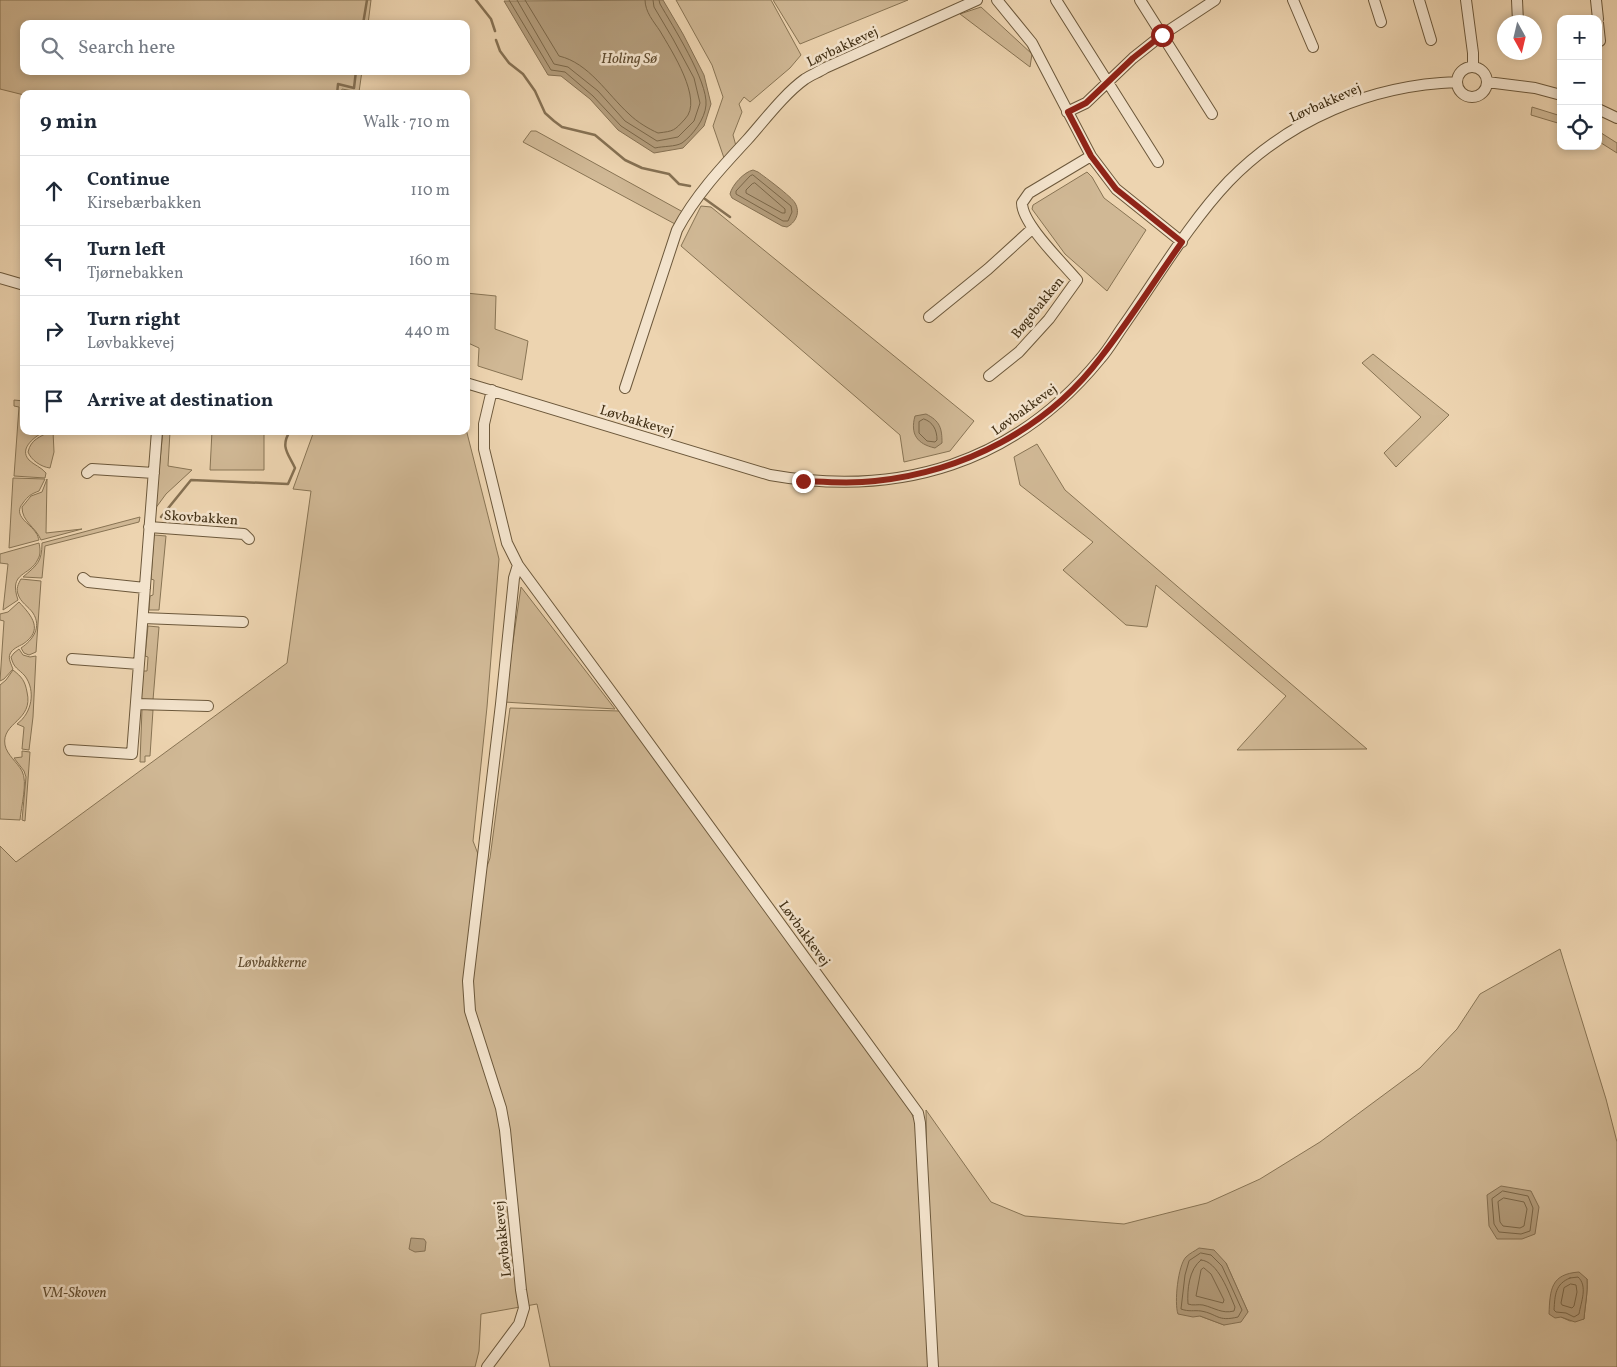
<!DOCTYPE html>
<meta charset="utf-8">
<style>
body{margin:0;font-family:Vollkorn,serif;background:#f6f6f7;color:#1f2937}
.controls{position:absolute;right:15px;top:15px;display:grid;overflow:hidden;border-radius:10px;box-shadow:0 2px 8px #0003}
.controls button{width:45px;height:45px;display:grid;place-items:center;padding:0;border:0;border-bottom:1px solid #e0e1e3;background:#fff;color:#1f2937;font:25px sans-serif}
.compass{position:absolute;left:1497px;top:15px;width:45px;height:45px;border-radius:50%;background:#fff;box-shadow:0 2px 8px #0003;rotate:172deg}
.stop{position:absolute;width:15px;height:15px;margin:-11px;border:4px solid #8f2418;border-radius:50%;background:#fff}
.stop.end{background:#8f2418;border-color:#fff;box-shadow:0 1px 5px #0008}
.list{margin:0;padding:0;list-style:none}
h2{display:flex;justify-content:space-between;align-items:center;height:65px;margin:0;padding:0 20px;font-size:21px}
h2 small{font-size:16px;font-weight:400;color:#747a83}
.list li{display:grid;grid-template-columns:32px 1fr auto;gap:15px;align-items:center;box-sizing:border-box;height:70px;padding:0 20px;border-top:1px solid #e0e1e3}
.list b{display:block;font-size:19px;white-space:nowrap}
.list p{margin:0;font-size:16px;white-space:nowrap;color:#747a83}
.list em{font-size:16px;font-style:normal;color:#747a83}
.icon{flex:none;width:28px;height:28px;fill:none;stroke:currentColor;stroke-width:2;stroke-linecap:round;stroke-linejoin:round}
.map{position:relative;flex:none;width:1617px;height:1367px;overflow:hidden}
.search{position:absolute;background:#fff;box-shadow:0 2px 8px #0003;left:20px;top:20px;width:450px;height:55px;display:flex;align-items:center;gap:12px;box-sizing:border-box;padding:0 18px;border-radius:10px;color:#747a83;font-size:19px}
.panel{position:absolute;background:#fff;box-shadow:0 2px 8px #0003;left:20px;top:90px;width:450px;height:345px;border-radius:10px}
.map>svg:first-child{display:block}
.green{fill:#d0b895;stroke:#887454;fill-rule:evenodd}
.water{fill:#b39c7b;stroke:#857052}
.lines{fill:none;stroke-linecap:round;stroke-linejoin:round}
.shore{stroke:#7a6648;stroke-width:1}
.stream{stroke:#857052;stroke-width:2.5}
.minor-casing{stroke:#6c583b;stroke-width:12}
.minor{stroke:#f3e3cc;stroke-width:10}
.route{stroke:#8f2418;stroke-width:6}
.labels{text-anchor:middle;stroke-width:5;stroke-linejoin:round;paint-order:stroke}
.street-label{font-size:14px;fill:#412f14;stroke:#f3e3cc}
.park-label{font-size:14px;font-style:italic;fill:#5e4a2e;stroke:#f3e3cc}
.water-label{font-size:15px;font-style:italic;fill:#5e4a2e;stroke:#f3e3cc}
</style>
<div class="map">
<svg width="1617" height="1367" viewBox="0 0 1617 1367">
<rect width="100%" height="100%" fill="#edd4b0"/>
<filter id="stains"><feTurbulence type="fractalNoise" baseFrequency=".004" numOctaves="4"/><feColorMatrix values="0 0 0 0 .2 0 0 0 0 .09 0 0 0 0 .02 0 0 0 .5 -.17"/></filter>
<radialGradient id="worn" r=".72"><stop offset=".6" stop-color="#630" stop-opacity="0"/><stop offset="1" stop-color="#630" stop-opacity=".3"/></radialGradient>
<path class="green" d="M0 0H371L368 24H24V71H362L359 92 342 89 341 94H24V95L0 89Z
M676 0H771L801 55 790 68 750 102 744 97 739 104 742 112 733 135 736 146 724 158 713 126 723 97 712 65Z
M773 0H908L800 44Z
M981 7 1032 54 1030 67 960 14Z
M1532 107 1561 116V124L1531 115Z
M531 131H536L683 212 675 224 523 142Z
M1598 131 1617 143V153L1598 141Z
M1087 172 1092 177 1104 198 1146 230 1107 291 1065 254 1032 209 1033 205Z
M701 206 711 207 974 421 950 451 904 462 900 435 681 246Z
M466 293 496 296 495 329 528 341 522 380 478 366 479 348 466 342Z
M1373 354 1449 415 1396 467 1384 453 1421 417 1362 363Z
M14 400 24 401V431H45C36 436 18 448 29 460 34 465 41 467 46 473L45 478 14 476 19 407 14 406Z
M466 429 499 559 487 707 473 841 485 872 490 858 510 708 620 711 911 1112 916 1124 927 1186 926 1110 991 1202 1025 1216 1124 1224 1207 1203 1260 1179 1320 1142 1420 1068 1457 1029 1480 994 1560 949 1606 1099 1617 1142V1367H550L537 1304 481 1314 479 1351 475 1367H0V846L16 862 287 663 311 491 293 489 314 431H466ZM1226 1263 1248 1312 1224 1325 1200 1316ZM1587 1279C1588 1293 1585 1305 1584 1319L1570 1321 1561 1317Z
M51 431H53L54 452 50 468C41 467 31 460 28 452 31 439 40 437 51 431Z
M163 431 170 432 168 466 192 470 166 494 155 509Z
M212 431H264V470H210Z
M1037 444 1065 490 1367 749 1237 750 1286 696 1156 585 1147 627 1126 625 1063 570 1093 542 1020 485 1014 457Z
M13 478 45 479 39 491C31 494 28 496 23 503 12 516 30 523 36 533 38 535 38 538 39 540L9 548Z
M47 479 46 533 82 529 41 540C35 526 22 522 22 507L31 496 42 492Z
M140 517 139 522 45 546 42 578 23 577C37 565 42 562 42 543Z
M154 535 166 536 159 610H149L150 596 153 595 154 580 151 579Z
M39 543C40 548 41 554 38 559 30 577 8 571 18 600L3 610 8 564 0 563V554Z
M21 579 41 581 36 652 29 655 24 653 21 648C33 640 42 627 33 613 29 607 20 602 18 594 16 589 18 584 21 579Z
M521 587 615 709 504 702Z
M19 602C32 616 44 630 23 644 19 646 12 649 10 654 8 658 11 664 13 669L4 679 0 681 4 621 0 620V614L8 612Z
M148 626 159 627 153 700 140 699 142 671H147L148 657 145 656Z
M19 649 23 655 30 657 36 656 33 717 29 750 22 749 24 727 17 724C32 713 36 691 25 676 18 668 14 669 11 657L14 653Z
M13 670C22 677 25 681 27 692 34 721 1 722 5 745 7 755 17 762 22 771 28 782 21 807 20 820L0 819V685L6 680Z
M142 709 153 710 150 756H145V762H140Z
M22 751 30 752 25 821 22 820 26 777 24 771 14 758 22 757Z"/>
<path class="water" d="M663 0 683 34 704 75 711 104 704 126 683 148 654 153 618 130 590 99 561 76 548 75 504 1Z
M753 170 758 172C765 177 792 197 795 203 801 213 795 223 787 227L782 226 732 198 730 194C732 185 744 172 753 170Z
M926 414C940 421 942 428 942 443L935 448C917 444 910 434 915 416Z
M1501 1186 1531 1191 1539 1207 1535 1234 1522 1239H1497L1489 1226 1487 1195Z
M411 1238 424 1239 426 1242 425 1251 415 1252 409 1249Z
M1199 1248 1214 1250 1226 1263 1248 1312 1241 1322 1224 1325 1200 1316 1193 1317 1178 1314C1174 1303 1178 1265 1186 1257 1190 1253 1195 1251 1199 1248Z
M1579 1272 1587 1279C1588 1293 1585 1305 1584 1319L1575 1322 1561 1317 1555 1318 1549 1314C1550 1289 1551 1274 1579 1272Z"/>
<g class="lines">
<path class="shore" d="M509 0 551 70 565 72 593 96 621 126 655 148C663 146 675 147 682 143 693 135 705 119 706 105 708 81 672 25 660 4L659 0
M517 0 554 64 568 67 598 91 625 121 657 141 678 137 694 121 700 103 694 78 673 39 654 7 653 0
M525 0 559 56C589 63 607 94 629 114 637 122 649 129 658 133 674 131 674 131 685 119 704 100 671 50 660 31 654 22 645 12 645 0
M753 175 791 206 792 212 788 221H783L736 194V191L750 176Z
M755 183 785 209V213H782L746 193V190L752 184Z
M924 419C933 422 937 430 937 440L935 442 927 441 919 433V422Z
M1503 1191 1528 1196 1533 1208 1530 1231 1521 1234 1499 1232 1494 1224 1492 1199Z
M1504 1198 1524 1202 1527 1209 1524 1226 1520 1228 1503 1226 1500 1222 1498 1202Z
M1201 1253 1211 1255 1222 1266 1242 1310 1238 1317C1217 1322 1218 1314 1201 1311 1194 1310 1189 1312 1181 1309L1185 1275 1189 1261Z
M1201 1260C1218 1261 1229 1293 1235 1307L1234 1311C1222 1314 1215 1308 1203 1305 1198 1304 1193 1306 1188 1304 1187 1290 1189 1269 1201 1260Z
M1204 1268 1211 1274 1224 1300 1223 1303 1196 1296 1201 1270Z
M1570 1278 1578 1277C1588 1286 1581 1302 1579 1314L1574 1317 1566 1313 1556 1312 1554 1310C1555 1295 1555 1284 1570 1278Z
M1571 1284 1576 1285 1577 1292 1574 1306 1572 1308 1562 1305 1561 1303 1564 1288Z"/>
<path class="stream" d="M476 0 491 19 495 31
M363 24 367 0
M496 40 500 51 509 63 523 74 535 91 545 113 554 121 562 127 595 135 625 160 642 168 669 174 679 184 690 186
M337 94 338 84 354 88 356 71
M705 199 730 217
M161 517 191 480 288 484 295 468C288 453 280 447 290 431"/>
<defs>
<path id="minor" d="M997 0 1032 43 1091 156 1116 189 1182 242
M1056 0 1158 162
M1140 0 1212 114
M1293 0 1313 47
M1374 0 1381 22
M1419 0 1431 40
M1466 0 1473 53V67
M1517 0 1518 22
M1596 0 1598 19
M1598 23 1600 41
M1457 82a15 15 0 1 1 30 0a15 15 0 1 1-30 0Z
M1487 82 1535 88 1561 95
M1598 109 1617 118
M1067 112 1086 103 1133 58 1162 35 1215 0
M0 278 24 285
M929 317 988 269 1033 228
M989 376 1019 352 1049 319 1077 280C1063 263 1022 224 1022 203L1029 193 1091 156
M466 383 770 475C900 498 1015 463 1100 359 1109 349 1116 336 1124 325 1157 278 1190 222 1229 181 1290 119 1371 85 1457 82
M625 388 677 230C695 196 721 168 747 140 764 121 784 94 805 79 811 75 819 72 825 68L977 0
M492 390 484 424V449L507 543 518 565 624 709 918 1113 920 1123 933 1367
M87 473 92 469 154 473
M149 527 244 534 249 539
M83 578 88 582 145 588
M143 618 243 622
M72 659 139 664
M136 704 208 706
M69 750 132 754 157 431
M487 1367 519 1324 524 1308 521 1290 505 1130 501 1108 470 1011 468 981 501 704 514 578 518 565"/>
</defs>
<use href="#minor" class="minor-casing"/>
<use href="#minor" class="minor"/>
</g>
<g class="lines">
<path class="route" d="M803 481C827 482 851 484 875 481 963 472 1047 429 1101 357 1130 320 1155 280 1182 242L1116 189 1091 156 1068 112 1086 103 1133 58 1162 35"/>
</g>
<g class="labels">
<g class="street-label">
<text transform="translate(842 46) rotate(-25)" y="5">Løvbakkevej</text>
<text transform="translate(1325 102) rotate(-24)" y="5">Løvbakkevej</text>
<text transform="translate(1037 307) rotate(-51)" y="5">Bøgebakken</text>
<text transform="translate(1024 409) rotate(-36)" y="5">Løvbakkevej</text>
<text transform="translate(637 420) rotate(17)" y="5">Løvbakkevej</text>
<text transform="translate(201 517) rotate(4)" y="5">Skovbakken</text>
<text transform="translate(805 933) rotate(54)" y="5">Løvbakkevej</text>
<text transform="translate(502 1239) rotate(-96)" y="5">Løvbakkevej</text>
</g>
<g class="park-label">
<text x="272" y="967">Løvbakkerne</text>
<text x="74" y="1297">VM-Skoven</text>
</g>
<g class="water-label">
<text x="629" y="63">Holing Sø</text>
</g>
</g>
<rect width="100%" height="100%" filter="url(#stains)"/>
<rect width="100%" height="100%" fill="url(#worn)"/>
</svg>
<div class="controls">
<button>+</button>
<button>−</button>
<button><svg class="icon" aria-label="locate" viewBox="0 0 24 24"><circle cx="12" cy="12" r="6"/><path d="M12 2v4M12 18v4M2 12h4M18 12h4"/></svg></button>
</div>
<svg class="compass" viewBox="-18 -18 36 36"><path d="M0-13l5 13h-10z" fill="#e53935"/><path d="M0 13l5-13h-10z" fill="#747a83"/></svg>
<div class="stop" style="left:1162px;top:35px"></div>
<div class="stop end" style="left:803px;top:481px"></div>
<div class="search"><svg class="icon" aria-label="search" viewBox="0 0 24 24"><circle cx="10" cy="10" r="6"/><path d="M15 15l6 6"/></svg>Search here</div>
<section class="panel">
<h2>9 min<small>Walk · 710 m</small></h2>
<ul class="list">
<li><svg class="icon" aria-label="ahead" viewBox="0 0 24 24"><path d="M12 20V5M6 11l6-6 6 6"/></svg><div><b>Continue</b><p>Kirsebærbakken</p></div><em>110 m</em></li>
<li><svg class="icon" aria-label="left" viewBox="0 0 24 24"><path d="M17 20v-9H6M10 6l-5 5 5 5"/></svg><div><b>Turn left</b><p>Tjørnebakken</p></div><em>160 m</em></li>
<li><svg class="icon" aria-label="right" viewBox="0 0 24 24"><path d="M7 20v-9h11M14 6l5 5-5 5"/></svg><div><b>Turn right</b><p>Løvbakkevej</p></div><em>440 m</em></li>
<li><svg class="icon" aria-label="arrive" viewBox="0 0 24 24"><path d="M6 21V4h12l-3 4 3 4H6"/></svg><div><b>Arrive at destination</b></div></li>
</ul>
</section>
</div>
